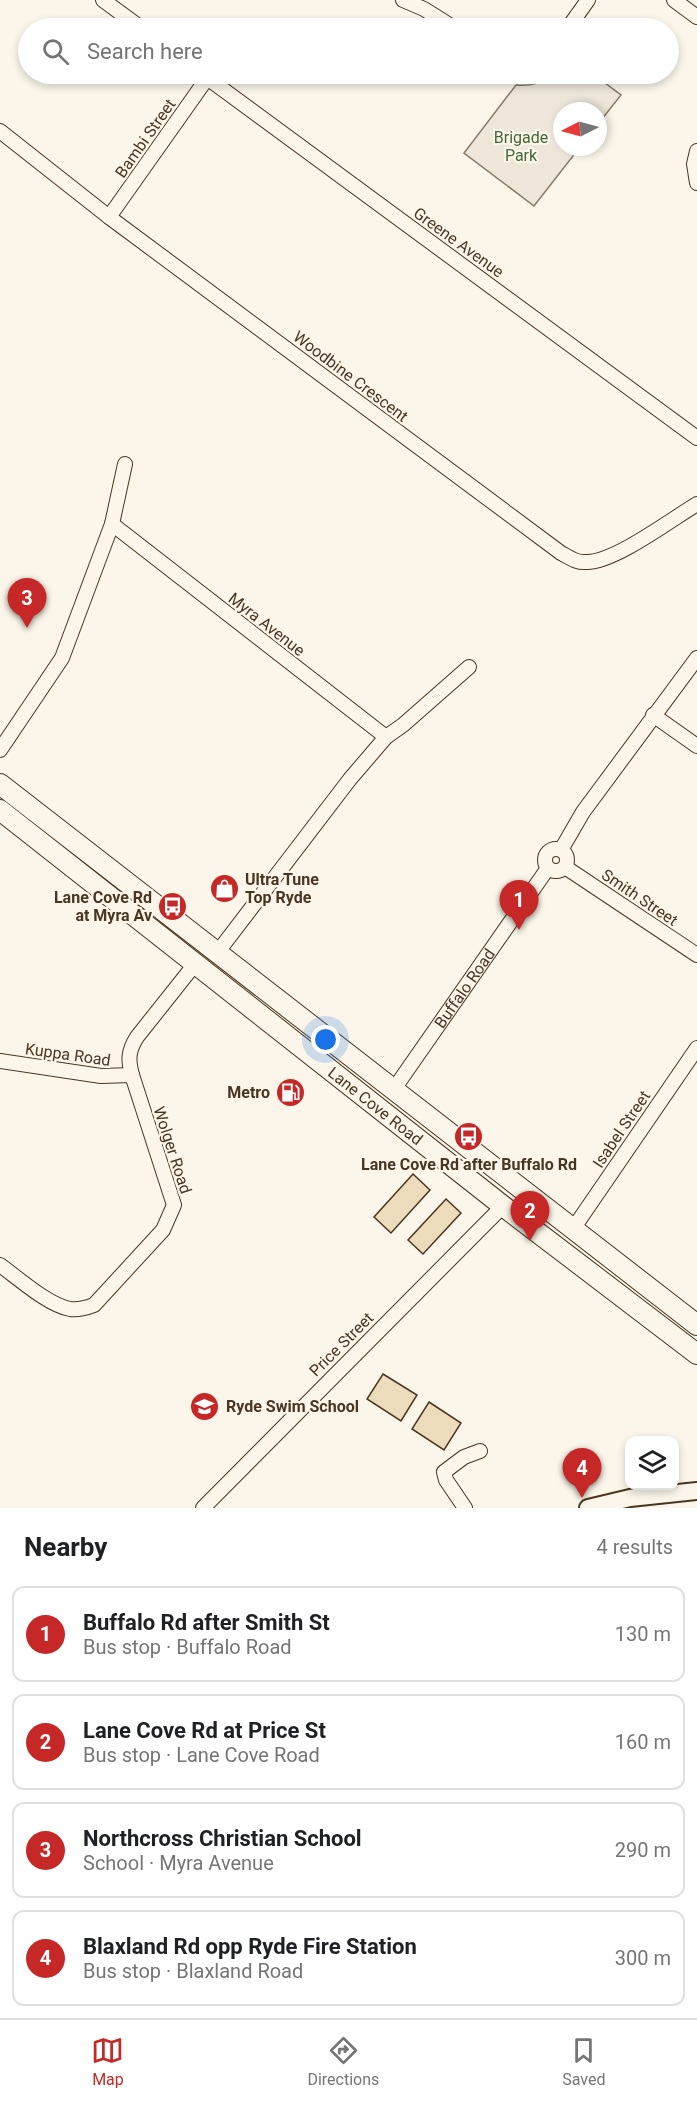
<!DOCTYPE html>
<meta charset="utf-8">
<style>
body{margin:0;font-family:Roboto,sans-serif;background:#f2f2f2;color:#202124}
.controls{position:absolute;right:18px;bottom:18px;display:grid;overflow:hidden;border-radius:12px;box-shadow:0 3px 9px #0003}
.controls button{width:54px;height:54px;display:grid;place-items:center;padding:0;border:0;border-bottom:2px solid #e0e0e0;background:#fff;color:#202124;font:30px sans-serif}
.compass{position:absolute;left:553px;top:102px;width:54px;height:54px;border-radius:50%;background:#fff;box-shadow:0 3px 9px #0003;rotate:264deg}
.you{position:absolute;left:326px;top:1040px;width:21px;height:21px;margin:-15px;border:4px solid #fff;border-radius:50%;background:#1a73e8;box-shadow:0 0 0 9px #1a73e833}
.badge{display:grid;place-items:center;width:39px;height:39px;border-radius:50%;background:#c62828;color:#fff;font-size:20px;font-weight:700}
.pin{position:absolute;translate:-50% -50px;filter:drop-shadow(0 2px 3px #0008)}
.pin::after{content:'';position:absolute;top:32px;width:21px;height:18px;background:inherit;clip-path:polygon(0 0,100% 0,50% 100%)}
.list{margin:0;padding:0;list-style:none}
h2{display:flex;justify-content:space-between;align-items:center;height:78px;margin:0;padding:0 24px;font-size:26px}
h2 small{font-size:20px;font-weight:400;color:#757577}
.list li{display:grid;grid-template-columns:39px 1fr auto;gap:18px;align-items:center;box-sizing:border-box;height:96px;margin:0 12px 12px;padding:0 12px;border:2px solid #e0e0e0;border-radius:12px}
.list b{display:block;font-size:22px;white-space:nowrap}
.list p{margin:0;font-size:20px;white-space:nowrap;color:#757577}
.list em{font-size:20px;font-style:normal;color:#757577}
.icon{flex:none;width:33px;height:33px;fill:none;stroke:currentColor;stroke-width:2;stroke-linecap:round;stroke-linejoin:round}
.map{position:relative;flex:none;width:697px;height:1508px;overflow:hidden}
.search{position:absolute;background:#fff;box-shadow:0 3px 9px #0003;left:18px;right:18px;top:18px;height:66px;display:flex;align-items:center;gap:15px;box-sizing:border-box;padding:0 21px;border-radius:33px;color:#757577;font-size:22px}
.sheet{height:510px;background:#fff}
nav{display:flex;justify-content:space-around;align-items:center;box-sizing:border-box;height:84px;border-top:2px solid #e0e0e0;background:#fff;font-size:16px;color:#757577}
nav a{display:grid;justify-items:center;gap:3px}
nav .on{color:#c62828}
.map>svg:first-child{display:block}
.green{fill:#ede6d9;stroke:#887966;stroke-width:1.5}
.building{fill:#ecdcbc;stroke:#4a3520;stroke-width:1.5}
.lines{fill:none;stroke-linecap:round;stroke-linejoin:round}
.minor-casing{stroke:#4a3520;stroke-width:16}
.major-casing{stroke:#4a3520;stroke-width:20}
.highway-casing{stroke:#4a3520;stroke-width:22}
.minor{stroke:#fbf6e9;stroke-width:14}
.major{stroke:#fbf6e9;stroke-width:16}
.highway{stroke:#fbf6e9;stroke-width:20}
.labels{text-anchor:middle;stroke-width:4.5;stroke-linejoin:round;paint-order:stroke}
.park-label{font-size:16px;fill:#436837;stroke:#fbf6e9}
.street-label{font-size:16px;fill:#4a3520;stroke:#fbf6e9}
.poi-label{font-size:16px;font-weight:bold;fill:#4a3520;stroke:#fbf6e9;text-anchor:start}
</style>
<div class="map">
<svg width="697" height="1508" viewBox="0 0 697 1508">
<rect width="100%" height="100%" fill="#fbf6e9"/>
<path class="green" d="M552 74H593L621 95 598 124V111H562V147H580L534 206 464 153 516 85C532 86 540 84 552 74Z"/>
<path class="building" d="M413 1174 430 1190 391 1233 374 1217Z
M446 1199 461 1213 423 1254 408 1240Z
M383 1374 417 1395 401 1421 367 1399Z
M429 1402 461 1423 444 1450 412 1429Z"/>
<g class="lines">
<defs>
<g id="minor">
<path d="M103 0 141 28"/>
<path d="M403 0 424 9 454 28"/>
<path d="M674 0 697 17"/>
<path d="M568 28 588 0"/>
<path d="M202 74 697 438"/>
<path d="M0 131 109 217 561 553C570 558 577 563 587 562 615 562 672 519 697 504"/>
<path d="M697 151 694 164 697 183"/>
<path d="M109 217 208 77"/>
<path d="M112 524 386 737"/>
<path d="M653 715 697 746"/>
<path d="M0 750 62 658 112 524 125 464"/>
<circle cx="556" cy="860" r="11"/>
<path d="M561 850 583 812 697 658"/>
<path d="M565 867 697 955"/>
<path d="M217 953 350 779 386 737 403 725 469 667"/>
<path d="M0 1061 101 1076 132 1075"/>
<path id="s1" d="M394 1089 548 868"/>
<path d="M573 1229 697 1048"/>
<path d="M0 1265C18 1278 48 1305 70 1309 78 1310 86 1308 94 1305L163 1230 174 1205 132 1075C128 1060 128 1051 137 1037L195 964"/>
<path d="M203 1508 503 1206"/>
<path d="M465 1508 446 1480 444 1472 464 1457 480 1451"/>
</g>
<path id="major" d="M588 1508 630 1498 697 1491"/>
<g id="highway">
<path d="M0 784 697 1325"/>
<path id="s2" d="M0 810 503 1206 697 1354"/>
</g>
</defs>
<use href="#minor" class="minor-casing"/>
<use href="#major" class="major-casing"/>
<use href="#highway" class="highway-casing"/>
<use href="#minor" class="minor"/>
<use href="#major" class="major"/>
<use href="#highway" class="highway"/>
</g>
<defs>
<symbol id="shop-disc" viewBox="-11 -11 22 22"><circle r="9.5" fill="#c62828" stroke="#fbf6e9"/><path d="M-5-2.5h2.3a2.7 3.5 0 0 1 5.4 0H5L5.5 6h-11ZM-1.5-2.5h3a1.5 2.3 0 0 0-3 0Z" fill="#fff"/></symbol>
<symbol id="bus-disc" viewBox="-11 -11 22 22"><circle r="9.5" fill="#c62828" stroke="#fbf6e9"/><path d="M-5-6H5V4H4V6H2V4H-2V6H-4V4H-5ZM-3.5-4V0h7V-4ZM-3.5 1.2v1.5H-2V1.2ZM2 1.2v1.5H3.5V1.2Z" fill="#fff"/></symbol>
<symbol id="fuel-disc" viewBox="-11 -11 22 22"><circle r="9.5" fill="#c62828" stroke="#fbf6e9"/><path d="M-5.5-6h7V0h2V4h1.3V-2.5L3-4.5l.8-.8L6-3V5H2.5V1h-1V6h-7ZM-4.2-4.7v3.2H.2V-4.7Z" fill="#fff"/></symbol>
<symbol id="school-disc" viewBox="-11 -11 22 22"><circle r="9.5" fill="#c62828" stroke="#fbf6e9"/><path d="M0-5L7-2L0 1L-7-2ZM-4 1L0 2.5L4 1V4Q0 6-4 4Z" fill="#fff"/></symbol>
</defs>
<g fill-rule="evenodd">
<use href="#shop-disc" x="208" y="872" width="33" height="33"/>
<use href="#bus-disc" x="156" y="890" width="33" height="33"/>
<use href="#fuel-disc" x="274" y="1076" width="33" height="33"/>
<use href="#bus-disc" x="452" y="1120" width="33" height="33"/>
<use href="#school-disc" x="188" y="1390" width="33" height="33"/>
</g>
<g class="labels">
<g class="park-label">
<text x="521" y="143">Brigade<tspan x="521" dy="18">Park</tspan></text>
</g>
<g class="street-label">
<text transform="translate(145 138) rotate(-55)" y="6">Bambi Street</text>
<text transform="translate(459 242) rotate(36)" y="6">Greene Avenue</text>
<text transform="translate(351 376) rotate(37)" y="6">Woodbine Crescent</text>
<text transform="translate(267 624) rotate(38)" y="6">Myra Avenue</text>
<text transform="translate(640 897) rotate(34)" y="6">Smith Street</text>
<text dy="6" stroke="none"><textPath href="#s1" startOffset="123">Buffalo Road</textPath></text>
<text transform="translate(68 1054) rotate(8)" y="6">Kuppa Road</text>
<text dy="6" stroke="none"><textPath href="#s2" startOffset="478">Lane Cove Road</textPath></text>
<text transform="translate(621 1129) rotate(-56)" y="6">Isabel Street</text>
<text transform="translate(173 1150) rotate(72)" y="6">Wolger Road</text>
<text transform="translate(341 1344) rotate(-45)" y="6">Price Street</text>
</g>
<g class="poi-label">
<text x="245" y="885">Ultra Tune<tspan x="245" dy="18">Top Ryde</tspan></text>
<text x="152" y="903" text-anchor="end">Lane Cove Rd<tspan x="152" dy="18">at Myra Av</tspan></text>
<text x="270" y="1098" text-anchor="end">Metro</text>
<text x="469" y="1170" text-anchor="middle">Lane Cove Rd after Buffalo Rd</text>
<text x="226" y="1412">Ryde Swim School</text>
</g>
</g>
</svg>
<div class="controls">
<button><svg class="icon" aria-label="layers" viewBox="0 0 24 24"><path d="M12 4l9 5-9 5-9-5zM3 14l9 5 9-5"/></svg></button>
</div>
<svg class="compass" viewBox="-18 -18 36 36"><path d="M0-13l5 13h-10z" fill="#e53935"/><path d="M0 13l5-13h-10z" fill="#757577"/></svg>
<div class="you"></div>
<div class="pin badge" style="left:519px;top:930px">1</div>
<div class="pin badge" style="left:530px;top:1241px">2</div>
<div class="pin badge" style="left:27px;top:628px">3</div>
<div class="pin badge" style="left:582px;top:1498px">4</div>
<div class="search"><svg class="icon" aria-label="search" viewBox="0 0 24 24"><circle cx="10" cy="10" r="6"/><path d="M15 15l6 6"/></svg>Search here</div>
</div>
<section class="sheet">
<h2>Nearby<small>4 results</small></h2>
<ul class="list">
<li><span class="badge">1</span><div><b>Buffalo Rd after Smith St</b><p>Bus stop · Buffalo Road</p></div><em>130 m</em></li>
<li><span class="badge">2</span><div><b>Lane Cove Rd at Price St</b><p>Bus stop · Lane Cove Road</p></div><em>160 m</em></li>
<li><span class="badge">3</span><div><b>Northcross Christian School</b><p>School · Myra Avenue</p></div><em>290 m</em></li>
<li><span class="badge">4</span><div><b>Blaxland Rd opp Ryde Fire Station</b><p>Bus stop · Blaxland Road</p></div><em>300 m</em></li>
</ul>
</section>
<nav>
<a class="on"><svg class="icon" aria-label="map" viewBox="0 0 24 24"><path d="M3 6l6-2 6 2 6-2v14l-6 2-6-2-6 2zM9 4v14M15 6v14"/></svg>Map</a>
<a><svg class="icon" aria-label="directions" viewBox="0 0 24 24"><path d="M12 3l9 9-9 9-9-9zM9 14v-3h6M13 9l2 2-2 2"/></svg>Directions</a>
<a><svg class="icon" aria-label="saved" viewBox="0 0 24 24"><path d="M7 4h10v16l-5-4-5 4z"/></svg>Saved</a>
</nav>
